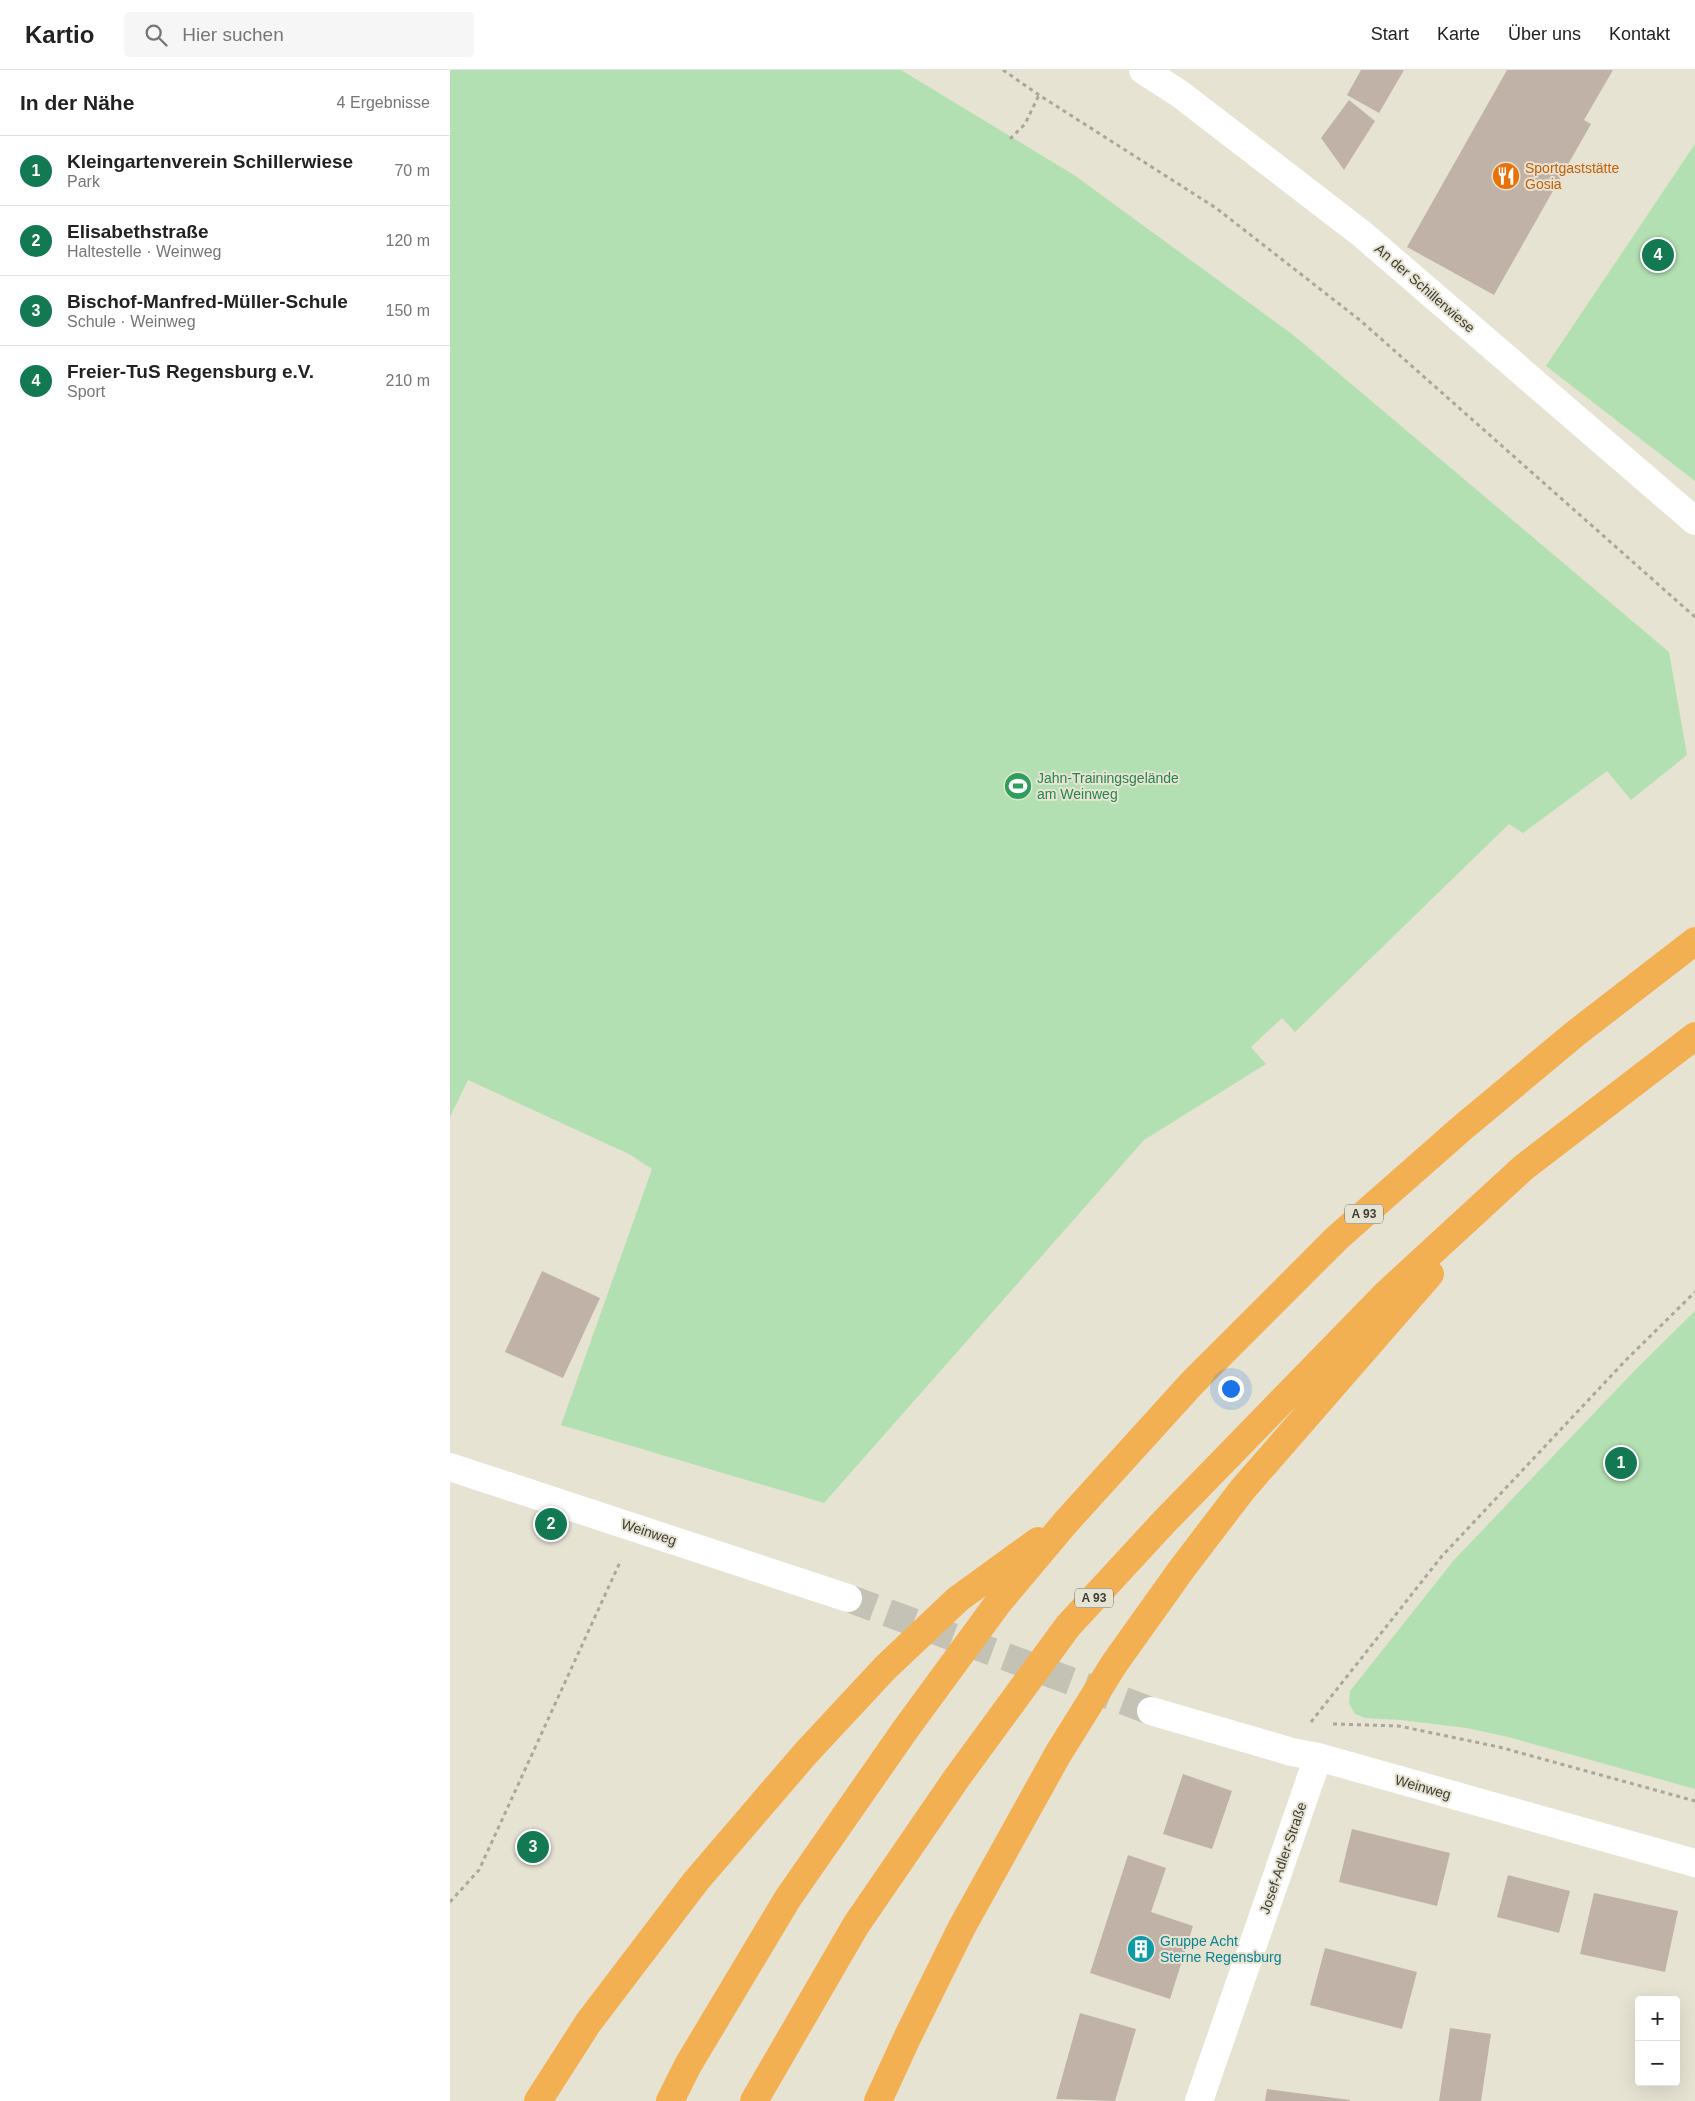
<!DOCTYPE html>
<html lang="de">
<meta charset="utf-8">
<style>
body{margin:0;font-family:Helvetica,sans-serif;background:#f6f6f6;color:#222}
.controls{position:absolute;right:15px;bottom:15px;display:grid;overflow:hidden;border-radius:5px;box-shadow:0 5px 20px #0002}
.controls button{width:45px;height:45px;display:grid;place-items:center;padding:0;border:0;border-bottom:1px solid #e0e0e0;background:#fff;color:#222;font:25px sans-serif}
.you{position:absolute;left:780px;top:1318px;width:18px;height:18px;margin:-12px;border:4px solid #fff;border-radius:50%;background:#1a73e8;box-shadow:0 0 0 8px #1a73e833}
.badge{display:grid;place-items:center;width:32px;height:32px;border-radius:50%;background:#127952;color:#fff;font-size:16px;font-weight:700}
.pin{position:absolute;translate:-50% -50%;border:2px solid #fff;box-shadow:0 1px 5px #0006}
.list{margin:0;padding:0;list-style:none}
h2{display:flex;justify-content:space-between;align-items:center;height:65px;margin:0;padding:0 20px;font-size:21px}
h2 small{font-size:16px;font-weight:400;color:#767676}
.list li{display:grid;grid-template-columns:32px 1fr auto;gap:15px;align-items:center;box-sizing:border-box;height:70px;padding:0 20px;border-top:1px solid #e0e0e0}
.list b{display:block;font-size:19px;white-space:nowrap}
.list p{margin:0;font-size:16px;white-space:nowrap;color:#767676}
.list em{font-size:16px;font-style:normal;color:#767676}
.icon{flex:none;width:28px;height:28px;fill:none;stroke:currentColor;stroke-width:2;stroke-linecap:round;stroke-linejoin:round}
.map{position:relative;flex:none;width:1245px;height:2031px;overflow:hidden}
header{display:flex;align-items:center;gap:30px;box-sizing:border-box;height:70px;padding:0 25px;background:#fff;border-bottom:1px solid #e0e0e0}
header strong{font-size:24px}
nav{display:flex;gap:28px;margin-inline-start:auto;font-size:18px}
.search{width:350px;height:45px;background:#f6f6f6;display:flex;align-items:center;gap:12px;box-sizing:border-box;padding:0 18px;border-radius:5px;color:#767676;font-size:19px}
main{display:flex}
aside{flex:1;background:#fff}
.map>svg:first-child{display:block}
.green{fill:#b3e0b2}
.building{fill:#c1b2a8}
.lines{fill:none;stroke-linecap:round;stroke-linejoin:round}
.minor-tunnel{stroke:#c4c2b4;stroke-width:28;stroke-dasharray:28 14;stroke-linecap:butt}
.path{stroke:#aaa89b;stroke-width:3;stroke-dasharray:4 4;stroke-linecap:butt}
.minor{stroke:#fff;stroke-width:28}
.highway{stroke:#f3b053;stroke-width:28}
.labels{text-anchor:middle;stroke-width:4;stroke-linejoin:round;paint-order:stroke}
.shield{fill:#e6e3d3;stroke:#706f65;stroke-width:1}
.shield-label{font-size:12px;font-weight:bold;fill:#3e3d36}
.food-label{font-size:14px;fill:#c56008;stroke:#e6e3d3;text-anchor:start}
.street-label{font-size:14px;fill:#3e3d36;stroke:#e6e3d3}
.leisure-label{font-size:14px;fill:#27864d;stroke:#e6e3d3;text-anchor:start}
.culture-label{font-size:14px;fill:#0d838f;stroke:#e6e3d3;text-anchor:start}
</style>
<header>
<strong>Kartio</strong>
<div class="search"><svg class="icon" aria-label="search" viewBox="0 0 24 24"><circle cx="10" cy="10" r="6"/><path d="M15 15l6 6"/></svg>Hier suchen</div>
<nav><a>Start</a><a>Karte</a><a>Über uns</a><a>Kontakt</a></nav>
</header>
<main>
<aside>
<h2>In der Nähe<small>4 Ergebnisse</small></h2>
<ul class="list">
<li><span class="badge">1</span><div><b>Kleingartenverein Schillerwiese</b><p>Park</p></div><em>70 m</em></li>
<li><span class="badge">2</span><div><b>Elisabethstraße</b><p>Haltestelle · Weinweg</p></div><em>120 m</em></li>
<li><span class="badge">3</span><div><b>Bischof-Manfred-Müller-Schule</b><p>Schule · Weinweg</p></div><em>150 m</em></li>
<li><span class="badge">4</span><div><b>Freier-TuS Regensburg e.V.</b><p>Sport</p></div><em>210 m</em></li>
</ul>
</aside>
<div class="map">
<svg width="1245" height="2031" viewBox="0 0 1245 2031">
<rect width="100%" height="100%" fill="#e6e3d3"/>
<path class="green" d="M0 0H451L624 105 842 264 1219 582 1237 685 1181 730 1157 701 1073 763 1059 754 845 962 832 948 801 977 816 994 694 1070 374 1433 111 1355 202 1099 179 1084 18 1010 0 1047Z
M1245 74V411L1096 296Z
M1245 1241V1719L1058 1667 1017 1658 950 1650 915 1648 905 1644 899 1633 900 1621 1004 1490 1189 1296Z"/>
<path class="building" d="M911 0H954L929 43 897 25Z
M1057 0H1163L1134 50 1141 54 1044 225 957 177Z
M899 30 925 51 894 100 871 68Z
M92 1201 150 1228 113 1308 55 1282Z
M733 1704 782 1721 762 1779 713 1764Z
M902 1759 1000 1783 987 1836 889 1812Z
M678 1785 716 1798 701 1842 743 1856 720 1929 640 1903Z
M1058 1805 1120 1821 1109 1863 1047 1847Z
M1144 1823 1228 1841 1215 1902 1130 1884Z
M875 1878 967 1902 952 1959 860 1935Z
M630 1943 686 1959 665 2031 606 2029Z
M1000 1958 1041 1964 1031 2031H989Z
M817 2019 900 2030V2031H815Z"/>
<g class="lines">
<path class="minor-tunnel" d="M398 1528 701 1641"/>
<path class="path" d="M553 0 589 25 766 138 911 251 1245 547
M560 69 575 54 589 25
M861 1652 992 1486 1175 1291 1245 1222
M883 1654 949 1656 1049 1677 1245 1731
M0 1832 29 1800 171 1490"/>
<path class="minor" d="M693 0 730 24 912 164 1245 451
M0 1397 398 1528
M701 1641 842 1682 868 1687 1245 1793
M749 2031 868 1687"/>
<path class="highway" d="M88 2031 138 1953 246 1811 355 1684 435 1598 508 1529 588 1471
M220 2031 238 1995 338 1828 455 1660 548 1533 616 1452 743 1312 887 1168 1012 1058 1126 963 1245 871
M304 2031 406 1855 506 1709 618 1556 714 1452 936 1224 1073 1098 1245 966
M428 2031 458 1966 512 1857 608 1684 664 1594 731 1500 792 1420 980 1204"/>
</g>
<defs>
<symbol id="restaurant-disc" viewBox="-11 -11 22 22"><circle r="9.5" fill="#e8710a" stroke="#e6e3d3"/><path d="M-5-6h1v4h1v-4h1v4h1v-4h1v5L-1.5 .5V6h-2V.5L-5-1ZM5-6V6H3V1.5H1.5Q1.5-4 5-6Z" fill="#fff"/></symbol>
<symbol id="stadium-disc" viewBox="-11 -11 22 22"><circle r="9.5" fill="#2e9e5b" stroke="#e6e3d3"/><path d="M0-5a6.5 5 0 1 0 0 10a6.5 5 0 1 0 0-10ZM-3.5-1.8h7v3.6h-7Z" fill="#fff"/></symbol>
<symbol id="building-disc" viewBox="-11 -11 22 22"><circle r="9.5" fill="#0f9aa8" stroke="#e6e3d3"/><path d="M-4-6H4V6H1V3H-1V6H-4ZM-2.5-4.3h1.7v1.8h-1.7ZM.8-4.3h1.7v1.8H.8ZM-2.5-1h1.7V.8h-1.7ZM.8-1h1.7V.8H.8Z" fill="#fff"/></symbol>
</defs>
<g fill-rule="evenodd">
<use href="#restaurant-disc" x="1040" y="90" width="32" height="32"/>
<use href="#stadium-disc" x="552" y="700" width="32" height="32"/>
<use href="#building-disc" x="675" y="1863" width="32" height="32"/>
</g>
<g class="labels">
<g class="shield">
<rect x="895" y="1134.5" width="38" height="19" rx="4"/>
<rect x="625" y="1518.5" width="38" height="19" rx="4"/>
</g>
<g class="shield-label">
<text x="914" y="1148">A 93</text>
<text x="644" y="1532">A 93</text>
</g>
<g class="food-label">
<text x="1075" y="103">Sportgaststätte<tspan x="1075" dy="16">Gosia</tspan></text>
</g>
<g class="street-label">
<text transform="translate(975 218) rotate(41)" y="5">An der Schillerwiese</text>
<text transform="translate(199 1462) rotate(18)" y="5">Weinweg</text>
<text transform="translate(973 1717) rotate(16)" y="5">Weinweg</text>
<text transform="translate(833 1788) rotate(-71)" y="5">Josef-Adler-Straße</text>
</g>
<g class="leisure-label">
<text x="587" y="713">Jahn-Trainingsgelände<tspan x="587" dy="16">am Weinweg</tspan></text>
</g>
<g class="culture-label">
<text x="710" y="1876">Gruppe Acht<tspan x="710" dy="16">Sterne Regensburg</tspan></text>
</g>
</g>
</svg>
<div class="controls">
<button>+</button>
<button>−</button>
</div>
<div class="you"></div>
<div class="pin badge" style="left:1171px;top:1393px">1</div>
<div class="pin badge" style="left:101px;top:1454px">2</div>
<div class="pin badge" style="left:83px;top:1777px">3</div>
<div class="pin badge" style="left:1208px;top:185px">4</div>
</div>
</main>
